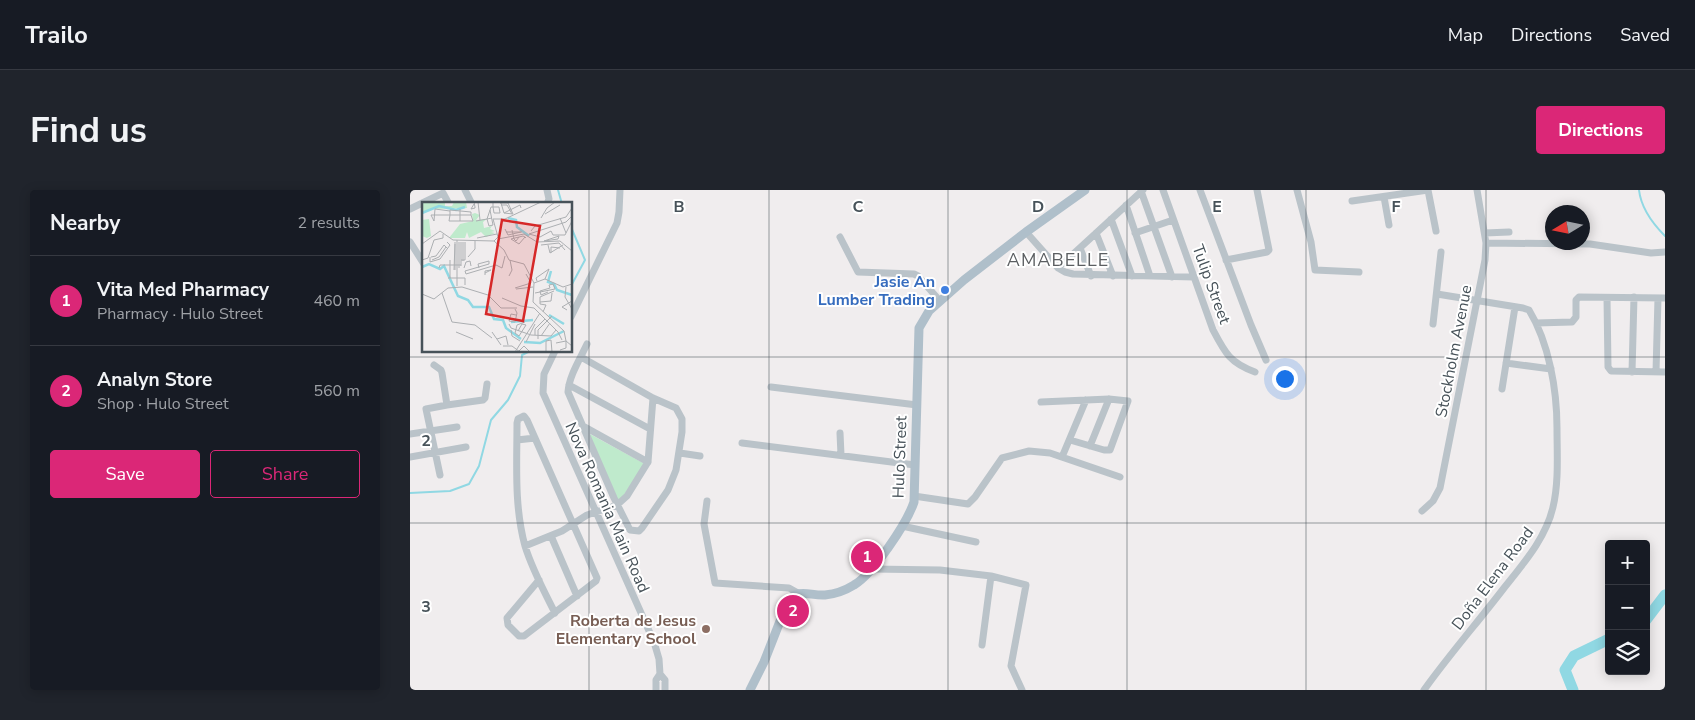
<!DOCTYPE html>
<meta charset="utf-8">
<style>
body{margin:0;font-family:"Nunito Sans",sans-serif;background:#20242c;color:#f1f3f6}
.controls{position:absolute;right:15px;bottom:15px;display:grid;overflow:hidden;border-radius:5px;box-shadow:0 2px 12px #0003}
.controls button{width:45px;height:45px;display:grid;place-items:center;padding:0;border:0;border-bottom:1px solid #363941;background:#171b24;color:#f1f3f6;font:25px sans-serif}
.compass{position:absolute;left:1135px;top:15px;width:45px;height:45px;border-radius:50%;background:#171b24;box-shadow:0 2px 12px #0003;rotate:260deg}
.you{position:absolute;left:874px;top:188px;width:18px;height:18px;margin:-12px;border:4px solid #fff;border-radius:50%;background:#1a73e8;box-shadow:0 0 0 8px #1a73e833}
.badge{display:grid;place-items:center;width:32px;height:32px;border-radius:50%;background:#db2777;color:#fff;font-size:16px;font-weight:700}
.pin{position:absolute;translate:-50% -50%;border:2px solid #fff;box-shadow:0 1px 5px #0006}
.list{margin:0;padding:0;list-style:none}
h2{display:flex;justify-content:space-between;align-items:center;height:65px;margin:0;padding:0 20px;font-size:21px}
h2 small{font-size:16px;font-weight:400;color:#9ea1a6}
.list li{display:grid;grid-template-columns:32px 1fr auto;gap:15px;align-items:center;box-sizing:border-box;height:90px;padding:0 20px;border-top:1px solid #363941}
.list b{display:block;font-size:19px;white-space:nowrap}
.list p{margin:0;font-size:16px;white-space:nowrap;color:#9ea1a6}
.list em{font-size:16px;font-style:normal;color:#9ea1a6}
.actions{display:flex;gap:10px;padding:15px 20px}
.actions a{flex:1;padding:11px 0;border:1px solid #db2777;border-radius:5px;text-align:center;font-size:18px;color:#db2777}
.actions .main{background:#db2777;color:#fff}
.icon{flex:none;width:28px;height:28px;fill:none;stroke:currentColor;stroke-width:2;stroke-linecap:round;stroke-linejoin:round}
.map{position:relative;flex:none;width:1255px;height:500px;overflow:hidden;border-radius:5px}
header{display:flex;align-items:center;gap:30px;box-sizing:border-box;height:70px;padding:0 25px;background:#171b24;border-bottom:1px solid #363941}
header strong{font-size:24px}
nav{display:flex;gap:28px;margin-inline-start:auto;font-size:18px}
.intro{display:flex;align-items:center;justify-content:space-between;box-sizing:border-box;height:120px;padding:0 30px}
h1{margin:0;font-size:35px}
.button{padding:12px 22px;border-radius:5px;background:#db2777;color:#fff;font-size:18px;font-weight:700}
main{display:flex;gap:30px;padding:0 30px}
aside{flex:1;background:#171b24;border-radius:5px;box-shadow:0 2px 12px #0003}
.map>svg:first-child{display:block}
.green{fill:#bfeacc}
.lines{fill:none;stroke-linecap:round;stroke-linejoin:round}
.stream{stroke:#90d8e3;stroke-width:2}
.river{stroke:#90d8e3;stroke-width:11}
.minor{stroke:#bac3c9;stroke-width:7}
.major{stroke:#afbfca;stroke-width:9}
.grid{fill:none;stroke:#475259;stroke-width:1;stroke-opacity:0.55}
.shop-dot{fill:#3f7fe0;stroke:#fff;stroke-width:2}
.education-dot{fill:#8d6e63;stroke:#fff;stroke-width:2}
.labels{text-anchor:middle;stroke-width:4;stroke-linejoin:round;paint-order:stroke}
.shop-label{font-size:16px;font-weight:bold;fill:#366cbe;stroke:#fff;text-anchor:end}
.street-label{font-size:16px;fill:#475259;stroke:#fff}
.education-label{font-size:16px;font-weight:bold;fill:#785e54;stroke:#fff;text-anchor:end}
.neighbourhood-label{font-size:18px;letter-spacing:1px;fill:#5b5e61;stroke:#fff}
.inset-river{fill:none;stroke:#90d8e3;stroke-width:2.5}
.inset-road{fill:none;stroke:#acafb2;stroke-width:1}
.view{fill:#d62828;fill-opacity:0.15;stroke:#d62828;stroke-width:2.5}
.inset-edge{fill:none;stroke:#475259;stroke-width:2.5}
.grid-label{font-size:16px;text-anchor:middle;font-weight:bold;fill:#475259;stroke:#fff;stroke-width:4;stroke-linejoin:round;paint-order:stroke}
</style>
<header>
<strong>Trailo</strong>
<nav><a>Map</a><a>Directions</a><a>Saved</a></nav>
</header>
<div class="intro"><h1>Find us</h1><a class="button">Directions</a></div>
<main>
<aside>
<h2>Nearby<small>2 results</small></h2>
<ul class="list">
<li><span class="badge">1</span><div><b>Vita Med Pharmacy</b><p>Pharmacy · Hulo Street</p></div><em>460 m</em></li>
<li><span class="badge">2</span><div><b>Analyn Store</b><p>Shop · Hulo Street</p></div><em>560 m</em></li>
</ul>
<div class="actions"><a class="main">Save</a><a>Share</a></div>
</aside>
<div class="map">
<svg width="1255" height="500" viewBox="0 0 1255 500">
<rect width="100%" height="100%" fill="#f0edee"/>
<path class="green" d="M178 243 235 274 209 312Z"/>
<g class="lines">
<path class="stream" d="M148 0 152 14
M1229 0C1231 18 1243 34 1255 46
M161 37 175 70 161 96
M0 303 40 301 59 294 69 276 81 230 98 210 110 186 112 165 120 161"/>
<path class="river" d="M1236 430 1255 405
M1163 500 1155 480 1164 466 1199 449"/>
<path class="minor" d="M55 0 62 14
M753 0 803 140C815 163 820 173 845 182
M790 0 841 135 856 170
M887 0 901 52 905 80 949 82
M1018 0 1026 41
M731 1 762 87
M974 7 979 35
M942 11 1018 0
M137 14 139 9 137 0
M716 15 740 86
M0 19 33 3 39 14
M701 29 722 86
M616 42 648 78 655 82 663 84 784 87
M686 43 703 86
M725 43 763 30
M1075 43 1099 42
M430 47 448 82 504 84 508 86 530 111
M0 52 14 74
M1076 53 1180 54 1241 63 1255 62
M670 58 681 86
M816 70 857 62 859 60 847 0
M648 78 733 0
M1197 108 1198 177 1201 181 1255 182
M161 127 207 33 209 22 210 0
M1126 133 1162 132 1166 127V110L1169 107 1255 108
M1023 134 1031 62
M145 161 134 184 133 203 244 452 249 469 250 484 255 490V500
M171 167 243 208 266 218 272 229V242L266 280 258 300 232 338 229 341 220 340 204 308 158 202C159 186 170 169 177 154
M1096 173 1141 179
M24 175 31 180 32 183 37 215
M1222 182 1224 107
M1246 182 1248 108
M159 195 240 239
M361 197 507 215
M1092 199 1105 117
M631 212 699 209 718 211 700 260H694L660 250
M430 243 431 265
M0 244 47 237
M107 250 125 248
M332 253 505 275
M680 256 699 209
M270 263 290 266
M0 267 56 257
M652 267 676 210
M238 272 243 208
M30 285 16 219 37 215 73 210 75 208 77 194
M504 306 558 314 565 307 592 268 619 261 640 263 710 287
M297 311 294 334 305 393 379 398 388 403
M1012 321 1023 311 1030 298 1075 70 1076 53 1067 0
M492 336 566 352
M141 346 167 406
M115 356 152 341 177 325 207 315 217 306 238 272 173 236
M462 379 530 380 581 386 616 395 601 476 612 500
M129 390 97 428 98 435 109 446H114L186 391 187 388 117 230 114 226 108 229 107 233C107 274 104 316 115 356 122 379 134 401 145 423
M572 455 581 386
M246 500V490L250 484
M1014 500C1039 465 1068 432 1094 398 1113 374 1136 348 1143 317 1149 292 1147 264 1147 238 1147 200 1139 153 1119 120L1113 118 1027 104"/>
<path class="major" d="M340 500 354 472 376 416C385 396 398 406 415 405 425 404 436 400 444 395 463 384 497 333 504 312L509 138 519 121 554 90 616 42 675 0"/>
</g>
<path class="grid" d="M179 0V500M359 0V500M538 0V500M717 0V500M896 0V500M1076 0V500M0 167H1255M0 333H1255"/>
<circle class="shop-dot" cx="535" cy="100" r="5"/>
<circle class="education-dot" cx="296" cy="439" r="5"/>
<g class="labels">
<g class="shop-label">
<text x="525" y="97">Jasie An<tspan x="525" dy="18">Lumber Trading</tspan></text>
</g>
<g class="street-label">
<text transform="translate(802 94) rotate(70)" y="6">Tulip Street</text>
<text transform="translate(1043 161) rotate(-79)" y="6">Stockholm Avenue</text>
<text transform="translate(489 267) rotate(-88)" y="6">Hulo Street</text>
<text transform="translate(198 317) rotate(66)" y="6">Nova Romania Main Road</text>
<text transform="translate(1082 388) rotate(-53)" y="6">Doña Elena Road</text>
</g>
<g class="education-label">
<text x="286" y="436">Roberta de Jesus<tspan x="286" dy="18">Elementary School</tspan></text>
</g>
<g class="neighbourhood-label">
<text x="648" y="76">AMABELLE</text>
</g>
</g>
<g transform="translate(12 12)">
<rect width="150" height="150" fill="#f0edee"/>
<path d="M0 0H23V4H30L32 0H44L45 6 12 7 18 4 0 11ZM53 11 58 13 54 18 65 17 61 20 62 26 70 24 68 27 73 29 69 30 73 31 64 35 59 30 47 36 45 30 43 36H27L38 22 51 19 50 12ZM7 17 9 34 5 36 0 34V18Z" fill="#bfeacc"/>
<path class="inset-river" d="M0 11 17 4 34 8 43 5M86 16 94 18 95 25 107 34M0 65 7 62 18 67 22 64 36 94 46 98 51 105H67L72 117 81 118 84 126 99 137M129 69 126 80 132 82 135 88 150 93M127 113 142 122M89 120 111 118M102 140 118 141 142 129"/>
<path class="inset-road" d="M52 0 53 5V6L49 7 52 2M56 0 58 18M78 1H86L91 12 82 11 79 1M79 3H85L90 12M68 8 71 23 67 24 65 17 70 16M82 11 98 3 99 6M123 12 138 3M150 14 144 20 107 32 118 35 129 29 131 33H143L150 19M119 16 125 6 133 0M138 16 144 31M12 19 9 13H49V10L28 8V13L27 19M12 19 13 7 28 9M27 19H38V7M38 19H51L49 13M54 19 65 17 69 5H77L78 11H72L71 5V0M83 27 86 33 99 30M90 28 92 37 94 39 97 35M109 29 113 24 144 15 150 6M84 30H100M103 35 97 42 89 37 101 34 103 35 104 36M55 36 75 32M76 37 102 32 115 40 138 39 150 49M35 38V84M72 39 82 48 87 58 102 62 112 81 111 100 142 129 144 139 150 144M72 39 76 35 71 17H83L119 0M122 39 136 37 137 34M122 39 137 34M33 40V68M39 40V64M41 40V59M0 42 18 29 31 38 72 39M119 43 137 41 143 48M126 43 128 51 141 43M129 51V45L138 46M8 55V60L18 57 28 43 25 40M9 55 14 54 22 43 25 46M46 55 53 47V39M0 58 6 56 12 38 21 36V32M10 58 17 55 24 45M39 58H43V40M17 66 18 63H39M37 66V40M42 66 44 60 48 59 49 64M57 66 56 62 67 59V62M32 68 33 42M44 72 74 63 80 66 83 54M44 72 43 69 67 62M63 73V69L69 68 63 71M87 74 90 68 88 58M26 76H43V83M28 76V58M115 79 114 76 127 67 123 77M112 81 123 77 141 85 150 82M144 85 143 95 150 107M93 86 109 81 104 72M94 87 111 85M126 90 119 93 118 89 128 86M20 91 30 120 53 123 70 136M113 91 133 87 131 82 127 83 128 86M0 92 12 97 26 86 40 85 66 93 79 106H95M80 96 99 104 112 106 136 130 140 138M118 100 129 99 130 91M93 107 95 111 93 120 87 119 89 112 94 113M145 108 140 105 150 99M121 110 124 103 118 102V95L132 89M87 122 89 126 109 133 129 134 134 128M89 128 90 134 98 139M96 129 100 122 104 123 97 134 93 131 95 123 103 120M34 130 51 137M70 130 79 143M113 133V127L123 117M119 134 128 121M75 137 84 134 86 143M116 137V128L130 114M104 140 113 122M134 141 144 139V146L138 148M81 144H90L98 150M97 149 102 144 108 150M93 150 118 111M124 150V139L129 138 130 150"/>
<path class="view" d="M80 18 118 24 101 119 64 112Z"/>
<rect width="150" height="150" class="inset-edge"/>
</g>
<g class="grid-label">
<text x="269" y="22">B</text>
<text x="448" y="22">C</text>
<text x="628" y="22">D</text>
<text x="807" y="22">E</text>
<text x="986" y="22">F</text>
<text x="16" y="256">2</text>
<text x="16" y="422">3</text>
</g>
</svg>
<div class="controls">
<button>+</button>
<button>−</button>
<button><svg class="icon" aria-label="layers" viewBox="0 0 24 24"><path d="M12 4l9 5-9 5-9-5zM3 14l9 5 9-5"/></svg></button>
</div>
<svg class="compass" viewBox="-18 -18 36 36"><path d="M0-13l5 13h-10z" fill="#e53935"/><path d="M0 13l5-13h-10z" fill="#9ea1a6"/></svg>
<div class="you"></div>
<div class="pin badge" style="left:457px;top:367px">1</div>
<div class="pin badge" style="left:383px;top:421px">2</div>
</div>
</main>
